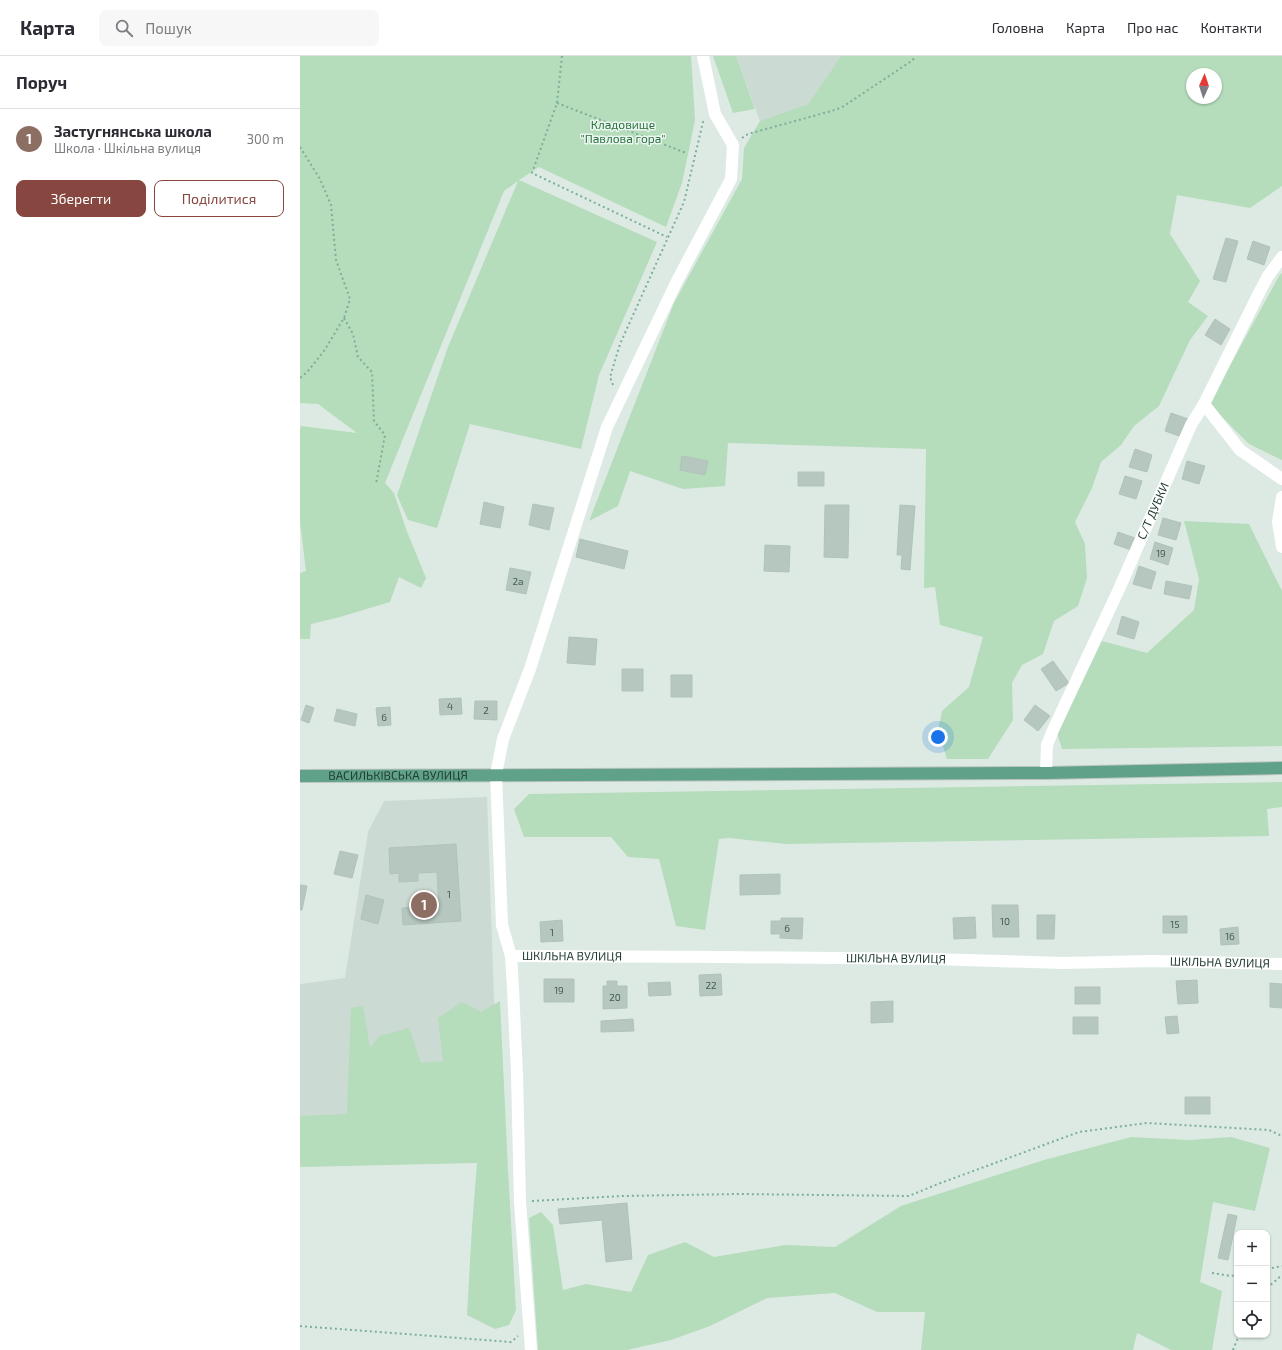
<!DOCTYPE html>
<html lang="uk">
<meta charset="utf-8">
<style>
body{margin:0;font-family:"Exo 2",sans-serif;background:#f7f7f7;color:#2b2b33}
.controls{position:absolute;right:12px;bottom:12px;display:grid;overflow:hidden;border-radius:8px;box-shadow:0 1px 3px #0004}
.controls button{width:36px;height:36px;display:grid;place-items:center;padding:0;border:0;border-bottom:1px solid #e1e1e2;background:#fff;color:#2b2b33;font:20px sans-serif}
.compass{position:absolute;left:886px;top:12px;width:36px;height:36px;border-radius:50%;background:#fff;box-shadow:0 1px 3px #0004;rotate:3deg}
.you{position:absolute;left:638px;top:681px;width:14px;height:14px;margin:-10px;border:3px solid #fff;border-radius:50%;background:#1a73e8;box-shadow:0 0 0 6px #1a73e833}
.badge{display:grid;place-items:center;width:26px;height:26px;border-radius:50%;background:#87463f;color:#fff;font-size:13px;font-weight:700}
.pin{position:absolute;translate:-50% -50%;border:2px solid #fff;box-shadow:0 1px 4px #0006}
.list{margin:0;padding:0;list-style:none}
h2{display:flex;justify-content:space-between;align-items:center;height:52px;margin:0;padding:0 16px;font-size:17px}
h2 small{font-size:13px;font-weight:400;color:#7c7c81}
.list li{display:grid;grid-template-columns:26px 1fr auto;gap:12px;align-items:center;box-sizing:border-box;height:60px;padding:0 16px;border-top:1px solid #e1e1e2}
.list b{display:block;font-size:15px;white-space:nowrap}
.list p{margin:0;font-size:13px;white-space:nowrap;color:#7c7c81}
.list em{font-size:13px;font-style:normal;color:#7c7c81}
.actions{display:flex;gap:8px;padding:12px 16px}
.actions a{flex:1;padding:9px 0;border:1px solid #87463f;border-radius:8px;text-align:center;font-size:14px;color:#87463f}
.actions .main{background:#87463f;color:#fff}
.icon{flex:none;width:22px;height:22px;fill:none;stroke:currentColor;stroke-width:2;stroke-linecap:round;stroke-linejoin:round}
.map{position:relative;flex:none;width:982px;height:1294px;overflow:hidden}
header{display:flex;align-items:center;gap:24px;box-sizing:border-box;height:56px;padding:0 20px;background:#fff;border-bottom:1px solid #e1e1e2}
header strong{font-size:19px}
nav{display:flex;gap:22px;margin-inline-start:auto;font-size:14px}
.search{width:280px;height:36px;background:#f7f7f7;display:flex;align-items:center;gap:10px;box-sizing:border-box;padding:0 14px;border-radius:8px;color:#7c7c81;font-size:15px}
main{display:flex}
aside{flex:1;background:#fff}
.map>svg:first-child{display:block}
.built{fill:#cbdad2}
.green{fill:#b5dcbb;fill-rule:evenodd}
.building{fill:#b6c7bf;stroke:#b0c3b9}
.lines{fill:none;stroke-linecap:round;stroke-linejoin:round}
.major-casing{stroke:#bcc4c1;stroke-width:14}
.path{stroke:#7caf9a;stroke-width:2;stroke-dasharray:2 3;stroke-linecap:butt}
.minor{stroke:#fff;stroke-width:12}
.major{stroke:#60a18a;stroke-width:12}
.labels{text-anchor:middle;stroke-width:3;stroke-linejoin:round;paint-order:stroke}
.number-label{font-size:10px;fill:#445d54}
.park-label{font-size:12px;fill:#28713d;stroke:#edf7f1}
.street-label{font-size:12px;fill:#1e3a30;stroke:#edf7f1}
</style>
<header>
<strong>Карта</strong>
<div class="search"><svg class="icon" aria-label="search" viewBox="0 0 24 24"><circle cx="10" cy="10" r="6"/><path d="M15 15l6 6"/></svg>Пошук</div>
<nav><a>Головна</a><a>Карта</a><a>Про нас</a><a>Контакти</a></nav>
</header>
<main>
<aside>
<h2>Поруч<small></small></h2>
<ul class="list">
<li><span class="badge" style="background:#8d6e63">1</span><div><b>Застугнянська школа</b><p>Школа · Шкільна вулиця</p></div><em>300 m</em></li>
</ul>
<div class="actions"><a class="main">Зберегти</a><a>Поділитися</a></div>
</aside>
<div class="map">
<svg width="982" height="1294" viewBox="0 0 982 1294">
<rect width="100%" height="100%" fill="#ddeae3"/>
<path class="built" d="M436 0H541L508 48 460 65Z
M187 741 199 1090 0 1096V928L45 922 68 776 84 745Z"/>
<path class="green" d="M0 0H391L395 64 382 127 366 171 239 111 219 124 357 186 299 319 281 393 170 368 137 472 108 464 97 439 148 291 218 125 204 135 85 427 94 437 106 473 126 522 121 532 99 521 90 546 40 561 11 568 10 583H0V517L6 515 0 466V374L1 370 57 377 18 348 0 347Z
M413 0H436L455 53 433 57Z
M541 0H982V130L950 152 877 139 870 178 900 225 888 246 908 260 890 284 859 350 834 370 821 389 801 406 792 432 775 466 785 488 787 522 778 550 754 565 743 598 722 609 712 627 713 664 688 703H647L638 675 642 655 669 631 683 581 640 569 635 531 624 532 626 393 428 387 425 430 383 433 330 415 318 450 289 465 374 247 442 123 444 92 460 65 508 48ZM892 18H916V42H892Z
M982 217V404L949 388 909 348 979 220Z
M884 465 949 468 982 535V690L762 693 757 677 802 585 847 597 894 554 899 523Z
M982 726V751L967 753 969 780 486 788 429 782 419 783 405 874 376 870 359 803 328 801 311 781H224L214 753 229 738Z
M200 945 208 1114 216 1254 209 1269 195 1273 167 1259 172 1171 177 1107 0 1111V1060L47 1058 51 952 63 950 70 992 79 980 109 972 121 1007 143 1005 138 962 162 946 181 956Z
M831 1081 889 1084 931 1081 970 1092 955 1155 913 1146 900 1226 922 1235 912 1294H871L837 1277 833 1294H621L625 1256H577L535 1237 467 1242 410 1270 371 1284 327 1294H238L229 1162 241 1156 253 1169 263 1234 286 1228 331 1236 348 1199 385 1186 414 1201 485 1189 535 1191 601 1150 744 1104Z"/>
<path class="building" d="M926 182 938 185 926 226 913 223Z
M953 185 970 191 964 209 947 203Z
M915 263 930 273 921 289 905 279Z
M871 357 888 363 882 381 865 375Z
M835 393 852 399 847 416 829 411Z
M382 400 408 405 405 419 380 414Z
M887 405 905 410 899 428 882 423Z
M498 416H524V430H498Z
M825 420 842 425 836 443 819 438Z
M184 446 204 451 200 472 180 468Z
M233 448 254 452 249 474 229 469Z
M525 449H549L548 502 524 501Z
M600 449 615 450 610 514 601 513 602 499H597Z
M863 462 881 467 876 484 858 479Z
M818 476 835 482 831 494 814 488Z
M280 483 328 495 324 513 276 501Z
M855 486 873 492 868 509 850 503Z
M465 489 490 490 489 516 464 515Z
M839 510 856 516 851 533 833 528Z
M210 512 231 516 226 538 206 534Z
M866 525 892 530 889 543 864 538Z
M822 560 839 566 834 583 817 578Z
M269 581 297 583 295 609 267 607Z
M753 605 769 627 756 635 741 613Z
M322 613H343V635H322Z
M371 619H392V641H371Z
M161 642 162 658 140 659 139 643Z
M175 645H197V664L174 663Z
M6 649 14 652 9 667 1 664Z
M735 649 750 660 738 675 724 664Z
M90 651 91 669 78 670 76 652Z
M37 653 57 658 55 670 34 665Z
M156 788 161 865 103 869 102 852 139 850 137 816 118 817V825L99 826V817L90 818 89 792Z
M40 795 58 799 52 822 34 818Z
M480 818V838L440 839V819Z
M0 829 7 830 2 854H0Z
M66 839 84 844 78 868 61 863Z
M692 849H718L719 881H693Z
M737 859H755L754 883H737Z
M863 860H887V877H863Z
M675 861 676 882 654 883 653 862Z
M481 862H503L502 883 480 882V878H471V865H481Z
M262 864 263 885 241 886 240 866Z
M938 871 939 888 921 889 920 873Z
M421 918 422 939 400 940 399 919Z
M244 923H274V946H244Z
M897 924 898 947 878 948 876 925Z
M307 925H317V930H327V952L303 953V930H307Z
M370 926 371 939 349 940 348 927Z
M970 927 982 928V952L970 951Z
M775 931H800V948H775Z
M593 945V966L571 967V946Z
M877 960 879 977 867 978 865 961Z
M773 961H798V978H773Z
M333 963 334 975 301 976V965Z
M885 1041H910V1058H885Z
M327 1147 332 1203 306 1206 302 1164 260 1168 258 1153Z
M928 1158 937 1160 928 1204 918 1202Z"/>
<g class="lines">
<defs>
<g id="major">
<path id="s3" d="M0 720 746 717 982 712"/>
</g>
</defs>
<use href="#major" class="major-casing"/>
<path class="path" d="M262 0 257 47 232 117 367 181
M257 47 386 97
M442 82 448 78 535 54 544 50 613 4 614 0
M0 91 20 123 31 149 36 204 50 243 44 262 24 295 8 315 0 322
M44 262 53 278 58 301 72 316 74 365 85 379 76 428
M313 329 310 321 320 288 384 146 403 66 405 65
M232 1145 322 1140 439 1138 609 1140 638 1128 779 1076 847 1067 969 1074 982 1080
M967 1213 982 1210
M912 1217 931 1220 937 1219
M967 1232 982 1219
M0 1270 211 1286 218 1280
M933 1294 939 1279"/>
<g class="minor">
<path d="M904 348 940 394 982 423"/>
<path d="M982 441 978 466 982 491"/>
<path id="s1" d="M746 717 747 689 753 674 820 531 891 369 904 348 960 235 968 220 982 201"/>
<path id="s2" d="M211 900 425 901 632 903 763 907 852 905 982 908"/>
<path d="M231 1294 220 1146 217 1018 213 932 211 900 202 869 196 718 203 683 230 613 307 371 377 225 431 123 433 89 415 58 403 0"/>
</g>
<use href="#major" class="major"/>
</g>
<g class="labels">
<g class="number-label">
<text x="861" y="501">19</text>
<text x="218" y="529">2а</text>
<text x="150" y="654">4</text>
<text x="186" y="658">2</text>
<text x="84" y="665">6</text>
<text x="149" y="842">1</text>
<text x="705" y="869">10</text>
<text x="875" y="872">15</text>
<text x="487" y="876">6</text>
<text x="252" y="880">1</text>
<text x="930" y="884">16</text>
<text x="411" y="933">22</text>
<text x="259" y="938">19</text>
<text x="315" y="945">20</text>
</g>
<g class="park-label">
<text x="323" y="73">Кладовище<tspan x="323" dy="14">"Павлова гора"</tspan></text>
</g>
<g class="street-label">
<text dy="4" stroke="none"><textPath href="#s1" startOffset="285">С/Т ДУБКИ</textPath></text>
<text dy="4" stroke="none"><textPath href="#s3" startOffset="98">ВАСИЛЬКІВСЬКА ВУЛИЦЯ</textPath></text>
<text dy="4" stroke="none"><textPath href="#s2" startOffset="61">ШКІЛЬНА ВУЛИЦЯ</textPath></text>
<text dy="4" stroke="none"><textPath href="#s2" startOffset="385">ШКІЛЬНА ВУЛИЦЯ</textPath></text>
<text dy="4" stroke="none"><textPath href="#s2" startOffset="709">ШКІЛЬНА ВУЛИЦЯ</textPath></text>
</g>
</g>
</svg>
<div class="controls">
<button>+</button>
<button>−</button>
<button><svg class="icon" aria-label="locate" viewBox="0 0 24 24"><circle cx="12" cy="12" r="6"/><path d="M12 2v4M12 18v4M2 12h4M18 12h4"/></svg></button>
</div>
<svg class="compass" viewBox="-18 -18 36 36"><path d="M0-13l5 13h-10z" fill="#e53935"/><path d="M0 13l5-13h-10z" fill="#7c7c81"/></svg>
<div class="you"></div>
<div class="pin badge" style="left:124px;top:849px;background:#8d6e63">1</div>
</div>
</main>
